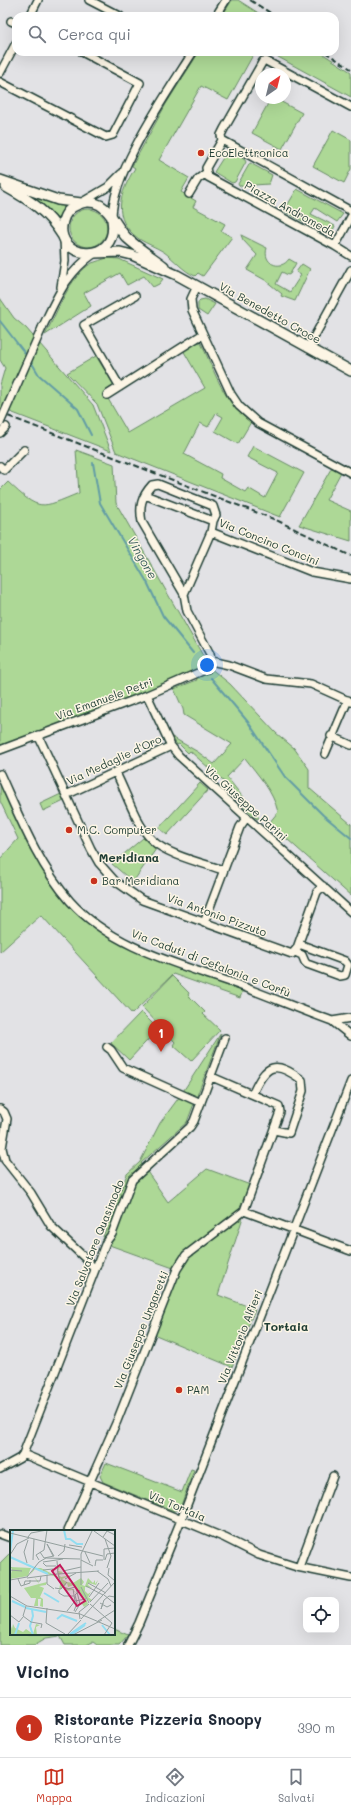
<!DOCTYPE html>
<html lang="it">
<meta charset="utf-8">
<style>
body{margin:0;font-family:Mali,sans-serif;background:#f2f2f3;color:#1f2937}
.controls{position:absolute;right:12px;bottom:12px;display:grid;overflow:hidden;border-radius:8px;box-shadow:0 4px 16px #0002}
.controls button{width:36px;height:36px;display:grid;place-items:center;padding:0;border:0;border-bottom:1px solid #e0e1e3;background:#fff;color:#1f2937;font:20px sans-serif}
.compass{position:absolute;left:255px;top:68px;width:36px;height:36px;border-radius:50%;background:#fff;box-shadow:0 4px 16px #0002;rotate:35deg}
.you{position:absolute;left:207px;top:665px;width:14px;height:14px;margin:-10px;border:3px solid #fff;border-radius:50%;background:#1a73e8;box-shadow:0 0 0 6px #1a73e833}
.badge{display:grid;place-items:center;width:26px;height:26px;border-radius:50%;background:#c8321e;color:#fff;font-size:13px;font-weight:700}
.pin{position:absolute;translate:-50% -33px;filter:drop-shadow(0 1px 2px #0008)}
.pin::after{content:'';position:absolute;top:21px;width:14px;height:12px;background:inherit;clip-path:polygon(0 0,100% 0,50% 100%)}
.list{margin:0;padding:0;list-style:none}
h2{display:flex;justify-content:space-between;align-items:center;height:52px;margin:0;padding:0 16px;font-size:17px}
h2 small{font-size:13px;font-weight:400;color:#747a83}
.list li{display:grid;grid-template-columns:26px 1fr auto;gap:12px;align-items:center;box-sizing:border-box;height:60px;padding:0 16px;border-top:1px solid #e0e1e3}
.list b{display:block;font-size:15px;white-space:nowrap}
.list p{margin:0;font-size:13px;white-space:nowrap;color:#747a83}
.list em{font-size:13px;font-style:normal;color:#747a83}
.icon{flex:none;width:22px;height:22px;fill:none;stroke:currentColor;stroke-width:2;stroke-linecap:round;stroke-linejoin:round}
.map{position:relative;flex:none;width:351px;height:1645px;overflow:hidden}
.search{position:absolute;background:#fff;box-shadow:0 4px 16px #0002;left:12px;right:12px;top:12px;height:44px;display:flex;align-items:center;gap:10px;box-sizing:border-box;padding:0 14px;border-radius:12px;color:#747a83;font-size:15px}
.sheet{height:112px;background:#fff}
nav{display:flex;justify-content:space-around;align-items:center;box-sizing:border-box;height:56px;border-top:1px solid #e0e1e3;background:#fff;font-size:11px;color:#747a83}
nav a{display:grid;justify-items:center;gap:2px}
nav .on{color:#c8321e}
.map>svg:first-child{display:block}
.green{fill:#add896;stroke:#668a65}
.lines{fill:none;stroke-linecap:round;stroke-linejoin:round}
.stream{stroke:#639da5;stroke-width:2}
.minor-casing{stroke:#1f3d34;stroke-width:10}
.major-casing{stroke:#1f3d34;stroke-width:12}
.minor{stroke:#fcf5e5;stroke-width:7}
.major{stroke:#fcf5e5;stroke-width:9}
.rail{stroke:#1f3d34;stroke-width:2;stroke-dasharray:6 3;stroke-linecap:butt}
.minor-bridge-casing{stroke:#1f3d34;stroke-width:10;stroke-linecap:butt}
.minor-bridge{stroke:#fcf5e5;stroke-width:7}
.poi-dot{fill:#c8321e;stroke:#fcf5e5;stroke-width:1.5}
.labels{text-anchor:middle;stroke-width:3;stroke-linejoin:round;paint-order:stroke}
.poi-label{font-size:11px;fill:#1f3d34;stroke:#fcf5e5;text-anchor:start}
.street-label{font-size:11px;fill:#1f3d34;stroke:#fcf5e5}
.water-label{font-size:12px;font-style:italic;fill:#365d5a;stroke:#fcf5e5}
.neighbourhood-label{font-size:12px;font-weight:bold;fill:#1f3d34;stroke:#fcf5e5}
.inset-river{fill:none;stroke:#91ddf1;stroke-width:2}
.inset-road{fill:none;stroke:#94a09e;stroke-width:1}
.view{fill:#c2185b;fill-opacity:0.15;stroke:#c2185b;stroke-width:2}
.inset-edge{fill:none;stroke:#1f3d34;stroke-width:2}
</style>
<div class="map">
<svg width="351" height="1645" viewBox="0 0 351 1645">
<rect width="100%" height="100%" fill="#e2e2e5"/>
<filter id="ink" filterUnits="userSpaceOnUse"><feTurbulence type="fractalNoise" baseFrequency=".025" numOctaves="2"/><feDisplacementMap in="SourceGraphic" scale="8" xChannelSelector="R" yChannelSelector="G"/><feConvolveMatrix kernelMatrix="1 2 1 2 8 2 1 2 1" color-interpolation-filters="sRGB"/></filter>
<g filter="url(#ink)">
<path class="green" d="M232 0H238L263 16H222Z
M199 52H258L253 55 228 100 201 86 159 160 189 178 181 192 196 201 193 207 225 224 221 231 232 237 203 276 198 273 195 276C183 271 175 260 164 252 156 247 147 244 139 239 110 218 120 193 135 168L132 166 166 104Z
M269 52H320L351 72V97Z
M271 98H274L302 113 282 149 252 133Z
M333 130 351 140V169L344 183 313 166Z
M228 150 245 160 246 162 235 182 232 183 214 172Z
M250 163 272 175 269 184 239 186 238 184Z
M297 189 343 214 337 222 315 208 311 214 335 226 330 236 284 211Z
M27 194 66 204 58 219Z
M69 228a19 19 0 1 1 38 0a19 19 0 1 1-38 0Z
M241 235 267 248C262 263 280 272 289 259L296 263 290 274 288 275 282 272 276 284 290 292 301 275 296 272 302 264 310 269 295 301 281 296 282 294 265 280 247 270 257 255 243 240Z
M107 258 119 259 163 279 159 284 153 287 144 276 127 285 120 273 84 293 91 306 45 335C57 313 70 275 92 263 97 261 102 260 107 258Z
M0 298 14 318 26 328 93 405 111 451 0 408V385L5 368 0 360Z
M205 299 215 304 207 316 198 310V302L200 300Z
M197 342 201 343C215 372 224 404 251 422L238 444 215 431 223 417 216 413 208 427 200 423 184 454 221 474 220 478 245 492 248 488 265 498 278 473 247 457 253 446 304 473 280 517 116 452 97 404 67 373 96 356 114 385 104 392 128 433 205 388 183 350Z
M76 450 114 464 116 503 210 668 230 684 276 733 294 748 309 769V788L351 824V896L269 823 278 812C273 791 258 775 245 758L227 777 259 818 257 819 240 803 243 799 190 751 188 753 179 744 177 745 172 737 198 752 214 764 232 744 184 715 183 709 174 689 197 680 194 675 0 750V490L8 482C40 512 40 509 79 493Z
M332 467 341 472 326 500 351 511V541L299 525Z
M0 774 32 843 70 901 121 941 244 987 240 998 173 974 132 1014 41 915 0 952V859L18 839 0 801Z
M200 783 208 790 167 835 159 828Z
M61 794 64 801 43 811 40 804Z
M143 838 156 849 133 882 112 864Z
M172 976 189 993 188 995 205 1012 203 1014 220 1030 191 1061 173 1045 175 1042 142 1007Z
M141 1012 158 1029 129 1060 111 1043Z
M221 1033 187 1122 141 1163 168 1202 207 1169 253 1186 218 1295 255 1309 232 1367 151 1333 176 1269 101 1242 127 1174 140 1162 160 1123 180 1096Z
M106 1463 182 1492 191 1469 194 1470 180 1508 174 1511 103 1482 100 1476Z
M9 1554 11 1555V1634H114V1629L128 1635 119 1645H97L93 1642 86 1645H65L60 1636 46 1638 34 1645H0V1563Z"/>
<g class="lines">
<path class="stream" d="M0 321 27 356
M30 360 39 375 78 409 91 435
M93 463 100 503 147 582 163 616 193 653
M211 678 248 722 285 777 323 815 351 838"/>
<defs>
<path id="minor" d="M89 0 120 16
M30 16 38 0
M216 16 226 0
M11 21 16 23
M0 73 16 43
M0 82 106 137 113 135 140 83 82 52
M351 107 266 61H263L224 129 221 135 222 140 206 168 208 177 335 246 351 217
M222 140 351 211
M189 194 198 179 206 173
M84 201 108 187 121 174
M112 219C111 173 168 92 193 52
M335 246 351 256
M197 286 191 299 192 310 231 394 239 406 258 423 351 473
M61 287 65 261 64 238
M42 328C57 297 66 273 95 253
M308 348 351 270
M120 387 84 325 135 296
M107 395 203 334
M0 433 6 427
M0 466 4 470 24 450
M213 521 211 532 312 572 351 579
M184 594 211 532
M211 661 229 665 266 679 311 684 351 702
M147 695 171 746 179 756 351 912
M38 735 91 849 99 863 115 881 142 900 292 954 297 948 317 892 323 886
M331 736 351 745
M0 750 147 695 207 669 211 661 210 654 187 611 184 594 142 522C139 507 141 497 152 485L158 484 213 506 216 515 213 521 145 495
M325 754 348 700
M116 773C127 794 135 823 152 840 167 855 203 863 223 870
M0 774C20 818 38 864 70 901 111 947 176 963 233 983 266 995 299 1009 332 1021L351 1036
M66 795 171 746
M204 923 240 827 247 817
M295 952 302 955 305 962 307 964 340 976 345 975 348 965 345 961 299 944
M332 1021 351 1018
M107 1047 111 1050 123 1068 201 1103
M212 1077 279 1106 280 1112 244 1211
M253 1093C266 1064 275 1060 302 1080L303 1091 289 1133 274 1130
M0 1109 4 1112 7 1119 2 1148 5 1160 31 1193 51 1226 86 1259 95 1270
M23 1454 225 1538 259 1555 297 1567 351 1578
M0 1469 20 1458 23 1454 95 1270 106 1242 112 1234 132 1180 190 1127 194 1121 225 1038
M68 1531 117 1421 177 1269 186 1255 244 1211 351 1251
M0 1534 11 1538
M299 1567 333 1476
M128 1645 139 1623 181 1520 351 1081"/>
<path id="major" d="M0 180 58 200 81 203
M6 187C31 201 47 211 62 235
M112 220C120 267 52 260 63 221 65 213 71 207 79 204 86 201 94 202 100 205 112 212 117 228 127 238 138 248 152 257 164 266
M95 253 120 252 132 255 177 275 351 371"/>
</defs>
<use href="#minor" class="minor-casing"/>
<use href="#major" class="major-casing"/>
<use href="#minor" class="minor"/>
<use href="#major" class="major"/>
<path class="rail" d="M250 0 275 16
M325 52 351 69
M0 413 276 520 351 556"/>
<defs>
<path id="minor-bridge" d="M0 423 42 328"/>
</defs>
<use href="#minor-bridge" class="minor-bridge-casing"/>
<use href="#minor-bridge" class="minor-bridge"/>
</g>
</g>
<g class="poi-dot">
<circle cx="201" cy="153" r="4"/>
<circle cx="69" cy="830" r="4"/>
<circle cx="94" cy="881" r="4"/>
<circle cx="179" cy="1390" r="4"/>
</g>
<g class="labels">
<g class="poi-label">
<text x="209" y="157">EcoElettronica</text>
<text x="77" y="834">M.C. Computer</text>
<text x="102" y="885">Bar Meridiana</text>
<text x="187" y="1394">PAM</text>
</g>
<g class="street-label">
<text transform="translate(290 209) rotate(29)" y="4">Piazza Andromeda</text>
<text transform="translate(270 313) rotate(29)" y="4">Via Benedetto Croce</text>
<text transform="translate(269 542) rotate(22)" y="4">Via Concino Concini</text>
<text transform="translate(104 699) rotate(-20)" y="4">Via Emanuele Petri</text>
<text transform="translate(114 760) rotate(-25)" y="4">Via Medaglie d'Oro</text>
<text transform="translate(246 803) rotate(42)" y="4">Via Giuseppe Parini</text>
<text transform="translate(217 915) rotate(20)" y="4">Via Antonio Pizzuto</text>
<text transform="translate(211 963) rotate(21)" y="4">Via Caduti di Cefalonia e Corfù</text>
<text transform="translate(95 1243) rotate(-68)" y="4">Via Salvatore Quasimodo</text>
<text transform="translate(141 1330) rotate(-68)" y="4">Via Giuseppe Ungaretti</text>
<text transform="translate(240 1337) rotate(-68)" y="4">Via Vittorio Alfieri</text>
<text transform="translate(177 1506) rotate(23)" y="4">Via Tortaia</text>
</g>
<g class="water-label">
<text transform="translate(142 558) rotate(60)" y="4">Vingone</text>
</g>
<g class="neighbourhood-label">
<text x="129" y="862">Meridiana</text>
<text x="286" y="1331">Tortaia</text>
</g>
</g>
<g transform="translate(10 1530)">
<rect width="105" height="105" fill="#e2e2e5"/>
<path d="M0 37 21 38 20 40 18 46 0 49 2 39ZM47 37H55L49 38 48 41 53 42 49 45 51 47 62 45 52 49 57 52 63 53 71 48 74 52 72 55 75 56 78 48 83 53 85 50V54L88 50 86 55 79 53 78 55 82 58 75 57V61L78 64 81 62 78 67 82 70 80 72 76 68 78 74 74 77 72 74 76 70 64 55 58 57 57 53 54 57 63 59 68 66 63 60 55 61 54 57 49 60 51 49 25 39 20 45 24 38H31L48 47ZM24 47 28 51 29 54 37 52 36 55 29 56 34 58 30 67 33 69V77L30 76 31 69H28V76H24L26 68H21L14 58 29 54ZM0 93 2 99 3 94 5 98 13 102 16 99 23 104 26 94 30 95 26 97 27 105H0Z" fill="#add896"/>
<path class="inset-river" d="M54 0 56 9H60L67 14H73M0 22 3 0M0 27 38 44M34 63 49 72M2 71 15 77M16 78 36 82M22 80 23 86 20 96 23 105M47 89 52 85 67 91M92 95 100 105M60 104 76 93M5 105 9 93M61 105 75 95"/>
<path class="inset-road" d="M84 1 105 16M0 3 93 26M18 7 21 3 37 0M93 7 97 1 105 5M95 9 101 26 97 38M37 14 43 26M59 15 72 17M30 22 34 28 44 26 37 14M75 22 80 33M0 25 7 14 19 8M48 26 54 21 55 14M23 30 24 9M29 30 26 25 34 20 37 0M71 30 83 36M94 30V19L105 18M95 30 97 24 105 23M47 31 48 44M33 32 53 29M17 33 14 22 18 10M33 33 36 36H46M85 36 86 30H93M99 38 98 45 105 51M0 40 12 41M33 40 43 39 44 45M53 41 71 37M87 41 98 49 101 56M48 44 52 56 58 59 65 57M48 44 89 41M37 45V54L44 59M17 48 47 44M8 49 11 56 20 53V50M55 49 66 43M0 50 17 47 29 32 36 28 70 29M78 53 96 63M14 55 15 51H30L31 46M71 55V24L82 1M76 56 93 65M71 57 79 73M45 58 51 59 57 52M63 59 65 71M49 60V63L54 66H64M94 65 104 73M0 66 17 76 70 84 82 89M79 67 89 53M94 70 99 66 105 67M80 72 98 53M90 73 97 77 101 75M93 73 91 79 94 70M80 74 102 93M16 76 13 86 21 92 32 94 31 98M82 77 104 53M37 78 36 93 55 104M57 81 65 71 76 69M64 81 67 73 65 65 70 60M65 82 70 74 66 58M0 85 9 92 13 87M70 89 69 82 79 74M71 89 82 77M82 89 105 99M88 91 105 80M57 105 71 90M63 105 92 90M94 105 102 93"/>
<path class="view" d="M50 35 75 71 67 76 42 41Z"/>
<rect width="105" height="105" class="inset-edge"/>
</g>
</svg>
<div class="controls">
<button><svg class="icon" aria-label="locate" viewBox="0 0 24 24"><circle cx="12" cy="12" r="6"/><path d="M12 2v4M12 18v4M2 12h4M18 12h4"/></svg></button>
</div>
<svg class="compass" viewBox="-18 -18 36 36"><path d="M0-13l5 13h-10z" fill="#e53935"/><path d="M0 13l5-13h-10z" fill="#747a83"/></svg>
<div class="you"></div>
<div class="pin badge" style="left:161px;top:1052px">1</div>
<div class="search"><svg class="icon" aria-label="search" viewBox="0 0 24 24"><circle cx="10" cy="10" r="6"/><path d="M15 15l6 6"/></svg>Cerca qui</div>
</div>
<section class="sheet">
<h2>Vicino<small></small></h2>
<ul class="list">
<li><span class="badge">1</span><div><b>Ristorante Pizzeria Snoopy</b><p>Ristorante</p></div><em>390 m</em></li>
</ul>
</section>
<nav>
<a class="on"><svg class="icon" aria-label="map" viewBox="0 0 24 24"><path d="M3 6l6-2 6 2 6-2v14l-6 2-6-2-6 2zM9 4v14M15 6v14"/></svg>Mappa</a>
<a><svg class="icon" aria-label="directions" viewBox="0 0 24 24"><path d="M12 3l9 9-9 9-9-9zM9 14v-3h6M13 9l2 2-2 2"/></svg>Indicazioni</a>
<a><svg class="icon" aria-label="saved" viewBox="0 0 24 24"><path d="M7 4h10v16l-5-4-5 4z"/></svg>Salvati</a>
</nav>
